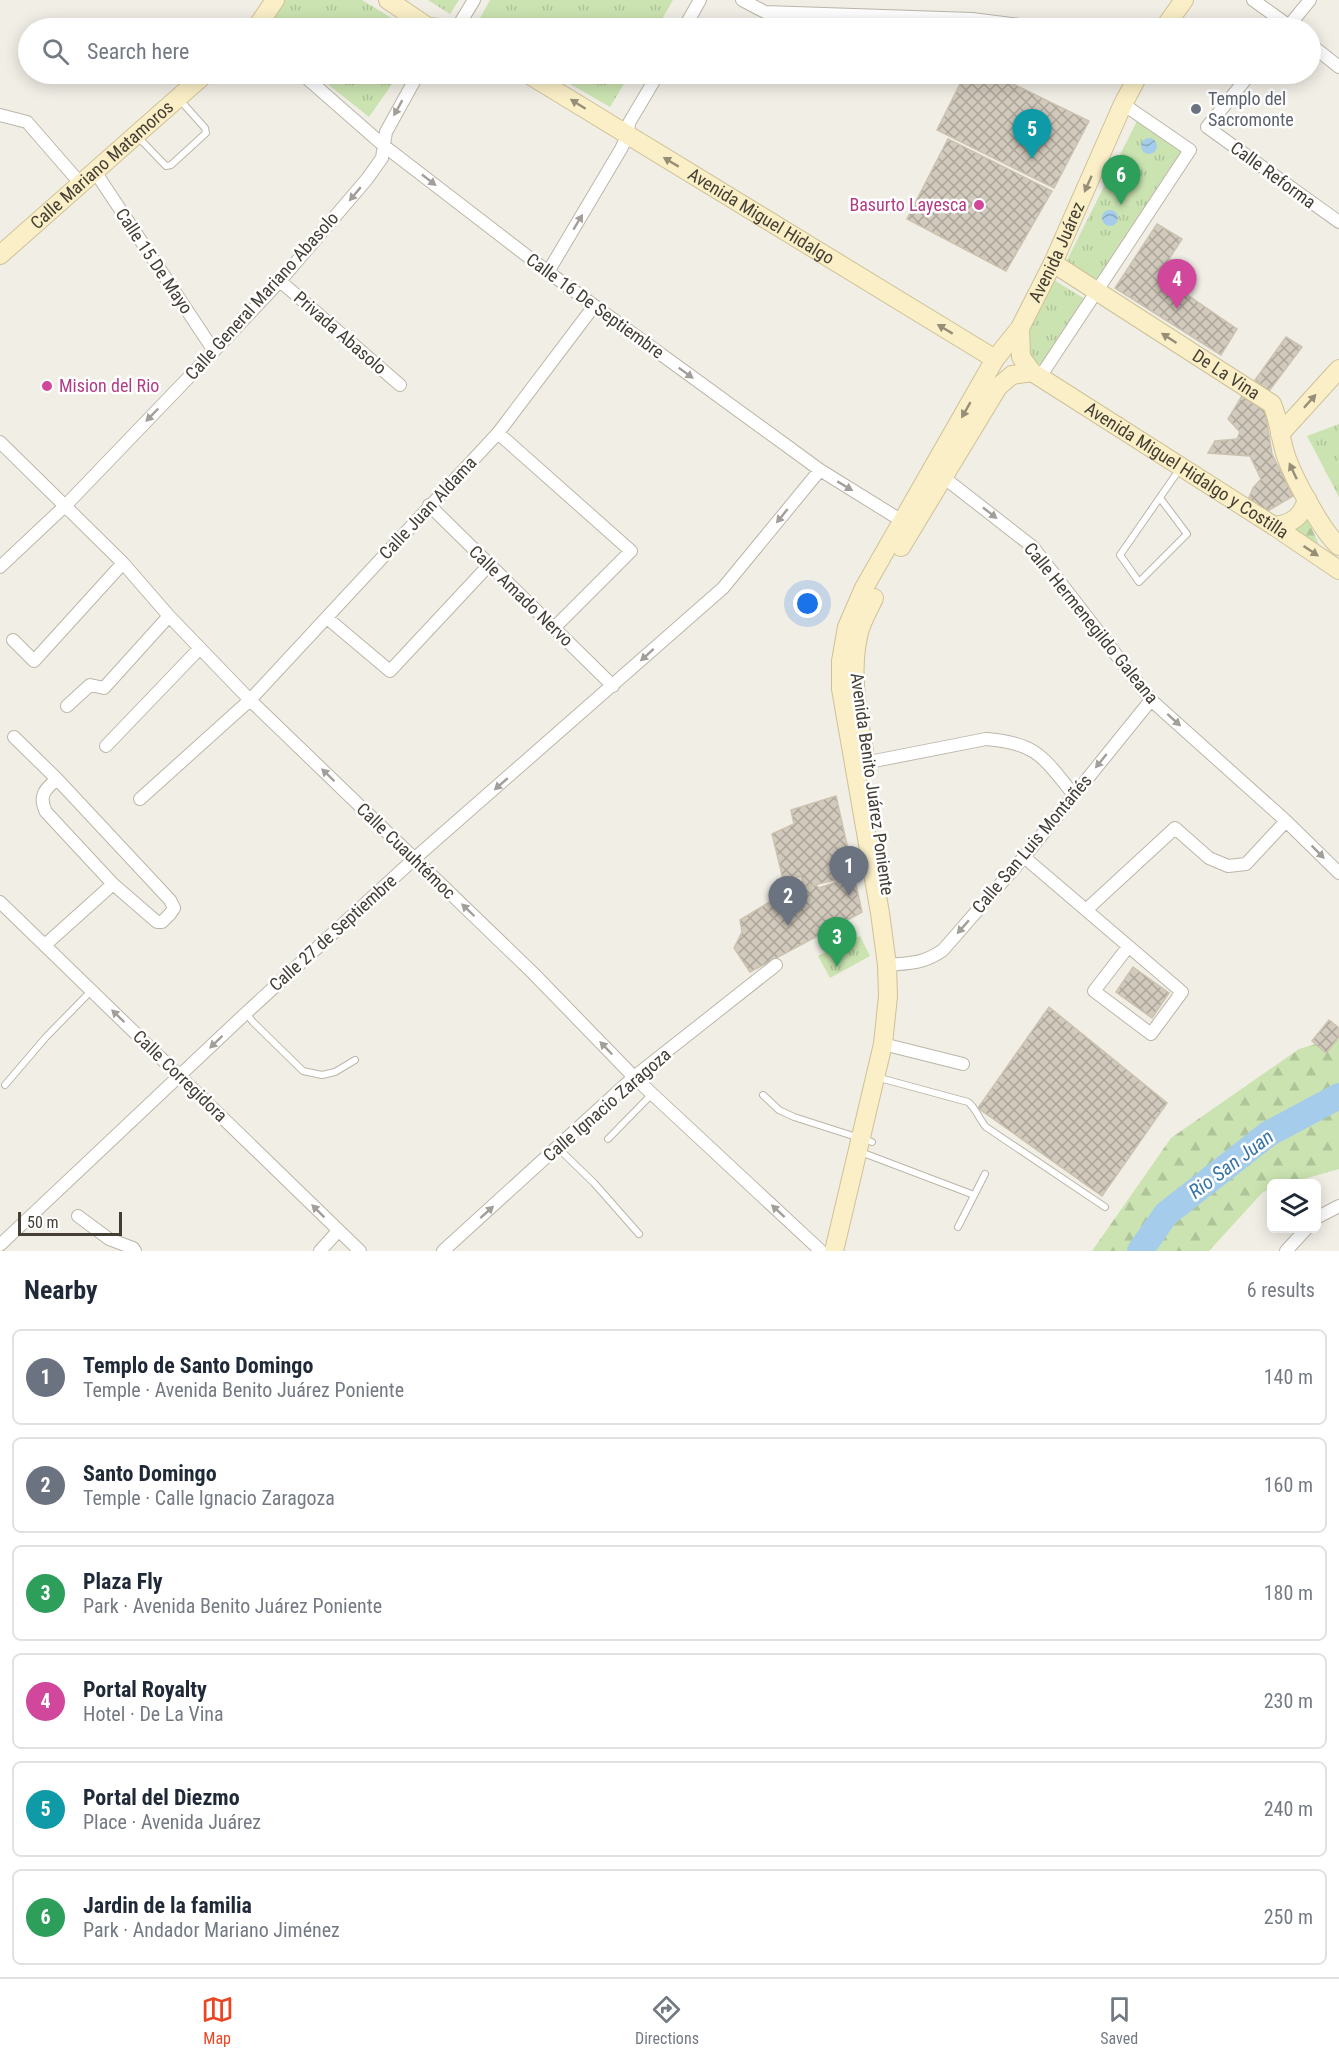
<!DOCTYPE html>
<meta charset="utf-8">
<style>
body{margin:0;font-family:"Roboto Condensed",sans-serif;background:#f6f6f7;color:#1f2937}
.controls{position:absolute;right:18px;bottom:18px;display:grid;overflow:hidden;border-radius:9px;box-shadow:0 3px 15px #0003}
.controls button{width:54px;height:54px;display:grid;place-items:center;padding:0;border:0;border-bottom:2px solid #e0e1e3;background:#fff;color:#1f2937;font:30px sans-serif}
.scale{position:absolute;left:18px;bottom:15px;width:104px;box-sizing:border-box;padding-left:6px;border:3px solid #443e35;border-top:0;font-size:16px;line-height:21px;white-space:nowrap;color:#443e35;-webkit-text-stroke:4px #fff;paint-order:stroke}
.you{position:absolute;left:808px;top:604px;width:21px;height:21px;margin:-15px;border:4px solid #fff;border-radius:50%;background:#1a73e8;box-shadow:0 0 0 9px #1a73e833}
.badge{display:grid;place-items:center;width:39px;height:39px;border-radius:50%;background:#eb4623;color:#fff;font-size:20px;font-weight:700}
.pin{position:absolute;translate:-50% -50px;filter:drop-shadow(0 2px 3px #0008)}
.pin::after{content:'';position:absolute;top:32px;width:21px;height:18px;background:inherit;clip-path:polygon(0 0,100% 0,50% 100%)}
.list{margin:0;padding:0;list-style:none}
h2{display:flex;justify-content:space-between;align-items:center;height:78px;margin:0;padding:0 24px;font-size:26px}
h2 small{font-size:20px;font-weight:400;color:#747a83}
.list li{display:grid;grid-template-columns:39px 1fr auto;gap:18px;align-items:center;box-sizing:border-box;height:96px;margin:0 12px 12px;padding:0 12px;border:2px solid #e0e1e3;border-radius:9px}
.list b{display:block;font-size:22px;white-space:nowrap}
.list p{margin:0;font-size:20px;white-space:nowrap;color:#747a83}
.list em{font-size:20px;font-style:normal;color:#747a83}
.icon{flex:none;width:33px;height:33px;fill:none;stroke:currentColor;stroke-width:2;stroke-linecap:round;stroke-linejoin:round}
.map{position:relative;flex:none;width:1339px;height:1251px;overflow:hidden}
.search{position:absolute;background:#fff;box-shadow:0 3px 15px #0003;left:18px;right:18px;top:18px;height:66px;display:flex;align-items:center;gap:15px;box-sizing:border-box;padding:0 21px;border-radius:33px;color:#747a83;font-size:22px}
.sheet{height:726px;background:#fff}
nav{display:flex;justify-content:space-around;align-items:center;box-sizing:border-box;height:84px;border-top:2px solid #e0e1e3;background:#fff;font-size:16px;color:#747a83}
nav a{display:grid;justify-items:center;gap:3px}
nav .on{color:#eb4623}
.map>svg:first-child{display:block}
.forest{fill:url(#forest-firs)}
.park{fill:url(#park-tufts)}
.water{fill:url(#water-waves)}
.lines{fill:none;stroke-linecap:round;stroke-linejoin:round}
.river{stroke:#a5cdeb;stroke-width:26}
.building{fill:url(#building-cross-hatch);stroke:#ccc2b0;stroke-width:1.5}
.lane-casing{stroke:#bcb6a9;stroke-width:8}
.street-casing{stroke:#bcb6a9;stroke-width:14}
.secondary-casing{stroke:#cec298;stroke-width:20}
.lane{stroke:#fff;stroke-width:6}
.street{stroke:#fff;stroke-width:12}
.secondary{stroke:#faefc7;stroke-width:18}
.oneway{fill:#968e77}
.oneway2{fill:#a29e9a}
.worship-dot{fill:#6b7280;stroke:#fff;stroke-width:2}
.hotel-dot{fill:#d1479c;stroke:#fff;stroke-width:2}
.labels{text-anchor:middle;stroke-width:5;stroke-linejoin:round;paint-order:stroke}
.worship-label{font-size:18px;fill:#5b616d;stroke:#fff;text-anchor:start}
.street-label{font-size:18px;fill:#443e35;stroke:#fff}
.hotel-label{font-size:18px;fill:#b23c85;stroke:#fff;text-anchor:end}
.water-label{font-size:20px;font-style:italic;fill:#3775a7;stroke:#fff}
</style>
<div class="map">
<svg width="1339" height="1251" viewBox="0 0 1339 1251">
<defs>
<pattern id="forest-firs" width="22" height="20" patternUnits="userSpaceOnUse" patternTransform="scale(1.5)"><rect width="22" height="20" fill="#cbe3b1"/><path d="M5 1l3.5 6h-7zM16 11l3.5 6h-7z" fill="#b0c499"/></pattern>
<pattern id="park-tufts" width="24" height="20" patternUnits="userSpaceOnUse" patternTransform="scale(1.5)"><rect width="24" height="20" fill="#cbe3b1"/><path d="M3 7l-1-3M5 7V3M7 7l1-3M15 17l-1-3M17 17v-4M19 17l1-3" fill="none" stroke="#b0c499"/></pattern>
<pattern id="water-waves" width="16" height="10" patternUnits="userSpaceOnUse" patternTransform="scale(1.5)"><rect width="16" height="10" fill="#a5cdeb"/><path d="M0 5q4-4 8 0t8 0" fill="none" stroke="#88a8bf"/></pattern>
<pattern id="building-cross-hatch" width="8" height="8" patternUnits="userSpaceOnUse" patternTransform="scale(1.5)"><rect width="8" height="8" fill="#d2cabc"/><path d="M0 0l8 8M0 8l8-8" fill="none" stroke="#aca59a"/></pattern>
</defs>
<rect width="100%" height="100%" fill="#f1eee6"/>
<path class="forest" d="M1307 519 1319 544 1292 530Z
M1339 1037V1169L1290 1183 1272 1184 1271 1189 1263 1192 1209 1251H1092L1171 1138 1299 1049Z"/>
<path class="park" d="M281 0H362L408 28H262Z
M428 0H459L450 14Z
M490 0H673L657 28H478L475 27Z
M315 74H399L369 117Z
M553 74H630L610 107Z
M1139 117 1184 149 1099 281 1066 262Z
M1054 280 1085 299 1042 366 1027 356 1025 333Z
M1339 424V497L1307 436Z
M860 936 870 956 830 978 818 956Z"/>
<path class="water" d="M1141 146a8 8 0 1 1 16 0a8 8 0 1 1-16 0Z
M1102 218a8 8 0 1 1 16 0a8 8 0 1 1-16 0Z"/>
<g class="lines">
<path class="river" d="M1140 1251 1166 1214 1268 1134 1339 1096"/>
</g>
<path class="building" d="M345 22 356 28H331L334 25Z
M965 74H993L1089 121 1054 188 937 130Z
M948 139 1052 191 1006 271 907 219Z
M1157 224 1182 239 1169 259 1187 268 1173 285 1237 329 1221 355 1115 288Z
M1286 337 1302 347 1269 391 1255 380Z
M1242 396 1265 411 1272 454 1293 496 1266 512 1248 500 1253 488 1261 479 1250 456 1208 453 1215 441 1237 439 1240 432 1228 419Z
M836 796 854 876 804 887 801 876 784 883 772 834 794 824 791 810Z
M854 876 862 912 750 972 734 948 742 932 740 920 778 897 804 887 816 885 819 888Z
M1133 967 1169 993 1152 1018 1116 992Z
M1049 1007 1167 1103 1102 1196 978 1108Z
M1329 1020 1339 1028V1037L1326 1053 1312 1041Z"/>
<g class="lines">
<defs>
<path id="lane" d="M138 137 166 166 171 165 206 133 205 128 179 99
M1160 498 1187 534 1139 582 1120 555 1179 470
M246 1013 253 1022 303 1071 322 1075 335 1072 355 1060
M876 1077 968 1102C976 1108 979 1119 986 1127L1105 1207
M5 1085 46 1037 92 990
M763 1095 779 1110 794 1117 872 1142
M608 1139 652 1094
M558 1148 594 1183 639 1234
M858 1151 974 1195
M958 1227 985 1174"/>
<path id="street" d="M742 0 765 12 972 19 1043 28
M1253 0 1292 28
M457 28 474 0
M684 28 700 0
M1287 28 1310 0
M1310 44 1339 67
M302 74 383 145 548 272 820 470 907 524
M1250 74 1207 127 1339 222
M0 115 27 122 80 183
M94 170 214 351
M548 272 621 149 628 135 629 123 658 74
M280 281 400 385
M1040 377 1190 150 1123 104
M498 433 631 551 554 628
M0 442 123 563 169 616 250 700 533 973 634 1077 821 1251
M938 473 1033 547 1151 700 1286 821 1339 873
M429 505 613 686
M0 567 66 505 214 351 280 281 367 179 382 158 386 132 418 74
M327 618 390 671 489 565
M13 640 34 661 123 563
M67 706 90 685 104 688 169 616
M14 737 57 779 170 900 174 908 170 914 162 922H157L113 884 46 812C38 796 45 789 57 779
M106 746 200 648
M854 765 986 739C1037 743 1043 757 1074 795
M140 799 250 700 498 433 594 306
M1024 857 1182 992 1151 1034 1094 991 1128 947
M0 902 360 1251
M1086 910 1175 828 1209 858 1228 866 1246 864 1286 821
M45 945 113 884
M887 965C910 963 923 964 943 950L1024 857 1151 700
M883 1044 963 1064
M78 1216 109 1239 133 1248 135 1251
M1316 1218 1339 1206
M0 1245 246 1013 414 859 723 588 820 470
M320 1251 338 1231
M443 1251 634 1077 776 965
M1286 1251 1307 1228"/>
<g id="secondary">
<path d="M388 0 428 27 440 28"/>
<path d="M256 28 275 0"/>
<path d="M1164 28 1184 0"/>
<path id="s1" d="M528 74 995 359"/>
<path id="s2" d="M0 255 205 74"/>
<path id="s3" d="M1053 263 1272 404C1279 420 1280 436 1285 453 1292 475 1322 532 1339 546"/>
<path id="s4" d="M1020 328 1021 357 1032 372 1274 526 1339 570"/>
<path d="M1280 434 1339 369"/>
<path d="M1274 526C1293 524 1302 516 1307 499"/>
<path d="M901 547 998 387 1012 375 1032 372"/>
<path d="M864 752C858 713 849 672 859 632 862 621 869 609 874 598"/>
<path id="s5" d="M834 1251 883 1044 888 996 887 965 880 913 841 689V661L847 627 864 588 995 359 1020 328 1053 263 1123 104 1139 74"/>
</g>
</defs>
<use href="#lane" class="lane-casing"/>
<use href="#street" class="street-casing"/>
<use href="#secondary" class="secondary-casing"/>
<use href="#lane" class="lane"/>
<use href="#street" class="street"/>
<use href="#secondary" class="secondary"/>
</g>
<defs><path id="oneway-solid" d="M-6-.8H1V-3.2L6.5 0L1 3.2V.8H-6Z" transform="scale(1.5)"/></defs>
<g class="oneway">
<use href="#oneway-solid" transform="translate(578 104) rotate(-148)"/>
<use href="#oneway-solid" transform="translate(671 162) rotate(-149)"/>
<use href="#oneway-solid" transform="translate(1088 184) rotate(114)"/>
<use href="#oneway-solid" transform="translate(945 329) rotate(-149)"/>
<use href="#oneway-solid" transform="translate(1169 338) rotate(-147)"/>
<use href="#oneway-solid" transform="translate(1310 401) rotate(-48)"/>
<use href="#oneway-solid" transform="translate(966 410) rotate(120)"/>
<use href="#oneway-solid" transform="translate(1293 471) rotate(-115)"/>
<use href="#oneway-solid" transform="translate(1311 551) rotate(34)"/>
</g>
<g class="oneway2">
<use href="#oneway-solid" transform="translate(398 108) rotate(119)"/>
<use href="#oneway-solid" transform="translate(429 180) rotate(38)"/>
<use href="#oneway-solid" transform="translate(355 194) rotate(130)"/>
<use href="#oneway-solid" transform="translate(578 222) rotate(-59)"/>
<use href="#oneway-solid" transform="translate(686 373) rotate(36)"/>
<use href="#oneway-solid" transform="translate(152 415) rotate(134)"/>
<use href="#oneway-solid" transform="translate(845 486) rotate(31)"/>
<use href="#oneway-solid" transform="translate(990 513) rotate(38)"/>
<use href="#oneway-solid" transform="translate(782 516) rotate(129)"/>
<use href="#oneway-solid" transform="translate(647 655) rotate(138)"/>
<use href="#oneway-solid" transform="translate(1174 720) rotate(42)"/>
<use href="#oneway-solid" transform="translate(1101 761) rotate(129)"/>
<use href="#oneway-solid" transform="translate(328 775) rotate(-136)"/>
<use href="#oneway-solid" transform="translate(501 784) rotate(139)"/>
<use href="#oneway-solid" transform="translate(1318 852) rotate(45)"/>
<use href="#oneway-solid" transform="translate(468 910) rotate(-136)"/>
<use href="#oneway-solid" transform="translate(963 927) rotate(131)"/>
<use href="#oneway-solid" transform="translate(118 1016) rotate(-136)"/>
<use href="#oneway-solid" transform="translate(216 1042) rotate(136)"/>
<use href="#oneway-solid" transform="translate(606 1048) rotate(-134)"/>
<use href="#oneway-solid" transform="translate(318 1211) rotate(-135)"/>
<use href="#oneway-solid" transform="translate(778 1211) rotate(-137)"/>
<use href="#oneway-solid" transform="translate(487 1212) rotate(-42)"/>
</g>
<circle class="worship-dot" cx="1196" cy="109" r="6"/>
<g class="hotel-dot">
<circle cx="979" cy="205" r="6"/>
<circle cx="47" cy="386" r="6"/>
</g>
<g class="labels">
<g class="worship-label">
<text x="1208" y="105">Templo del<tspan x="1208" dy="21">Sacromonte</tspan></text>
</g>
<g class="street-label">
<text dy="6" stroke="none"><textPath href="#s2" startOffset="136">Calle Mariano Matamoros</textPath></text>
<text transform="translate(1273 175) rotate(36)" y="6">Calle Reforma</text>
<text dy="6" stroke="none"><textPath href="#s1" startOffset="273">Avenida Miguel Hidalgo</textPath></text>
<text dy="6" stroke="none"><textPath href="#s5" startOffset="1065">Avenida Juárez</textPath></text>
<text transform="translate(154 261) rotate(56)" y="6">Calle 15 De Mayo</text>
<text transform="translate(262 296) rotate(-48)" y="6">Calle General Mariano Abasolo</text>
<text transform="translate(595 306) rotate(36)" y="6">Calle 16 De Septiembre</text>
<text transform="translate(340 333) rotate(41)" y="6">Privada Abasolo</text>
<text dy="6" stroke="none"><textPath href="#s3" startOffset="206">De La Vina</textPath></text>
<text dy="6" stroke="none"><textPath href="#s4" startOffset="231">Avenida Miguel Hidalgo y Costilla</textPath></text>
<text transform="translate(428 508) rotate(-47)" y="6">Calle Juan Aldama</text>
<text transform="translate(521 596) rotate(44)" y="6">Calle Amado Nervo</text>
<text transform="translate(1091 623) rotate(51)" y="6">Calle Hermenegildo Galeana</text>
<text transform="translate(872 784) rotate(82)" y="6">Avenida Benito Juárez Poniente</text>
<text transform="translate(1032 844) rotate(-50)" y="6">Calle San Luis Montañés</text>
<text transform="translate(406 851) rotate(44)" y="6">Calle Cuauhtémoc</text>
<text transform="translate(333 933) rotate(-42)" y="6">Calle 27 de Septiembre</text>
<text transform="translate(180 1076) rotate(44)" y="6">Calle Corregidora</text>
<text transform="translate(607 1105) rotate(-41)" y="6">Calle Ignacio Zaragoza</text>
</g>
<g class="hotel-label">
<text x="967" y="211">Basurto Layesca</text>
<text x="59" y="392" text-anchor="start">Mision del Rio</text>
</g>
<g class="water-label">
<text transform="translate(1231 1164) rotate(-37)" y="7">Rio San Juan</text>
</g>
</g>
</svg>
<div class="controls">
<button><svg class="icon" aria-label="layers" viewBox="0 0 24 24"><path d="M12 4l9 5-9 5-9-5zM3 14l9 5 9-5"/></svg></button>
</div>
<div class="scale">50 m</div>
<div class="you"></div>
<div class="pin badge" style="left:849px;top:896px;background:#6b7280">1</div>
<div class="pin badge" style="left:788px;top:926px;background:#6b7280">2</div>
<div class="pin badge" style="left:837px;top:967px;background:#2e9e5b">3</div>
<div class="pin badge" style="left:1177px;top:309px;background:#d1479c">4</div>
<div class="pin badge" style="left:1032px;top:159px;background:#0f9aa8">5</div>
<div class="pin badge" style="left:1121px;top:205px;background:#2e9e5b">6</div>
<div class="search"><svg class="icon" aria-label="search" viewBox="0 0 24 24"><circle cx="10" cy="10" r="6"/><path d="M15 15l6 6"/></svg>Search here</div>
</div>
<section class="sheet">
<h2>Nearby<small>6 results</small></h2>
<ul class="list">
<li><span class="badge" style="background:#6b7280">1</span><div><b>Templo de Santo Domingo</b><p>Temple · Avenida Benito Juárez Poniente</p></div><em>140 m</em></li>
<li><span class="badge" style="background:#6b7280">2</span><div><b>Santo Domingo</b><p>Temple · Calle Ignacio Zaragoza</p></div><em>160 m</em></li>
<li><span class="badge" style="background:#2e9e5b">3</span><div><b>Plaza Fly</b><p>Park · Avenida Benito Juárez Poniente</p></div><em>180 m</em></li>
<li><span class="badge" style="background:#d1479c">4</span><div><b>Portal Royalty</b><p>Hotel · De La Vina</p></div><em>230 m</em></li>
<li><span class="badge" style="background:#0f9aa8">5</span><div><b>Portal del Diezmo</b><p>Place · Avenida Juárez</p></div><em>240 m</em></li>
<li><span class="badge" style="background:#2e9e5b">6</span><div><b>Jardin de la familia</b><p>Park · Andador Mariano Jiménez</p></div><em>250 m</em></li>
</ul>
</section>
<nav>
<a class="on"><svg class="icon" aria-label="map" viewBox="0 0 24 24"><path d="M3 6l6-2 6 2 6-2v14l-6 2-6-2-6 2zM9 4v14M15 6v14"/></svg>Map</a>
<a><svg class="icon" aria-label="directions" viewBox="0 0 24 24"><path d="M12 3l9 9-9 9-9-9zM9 14v-3h6M13 9l2 2-2 2"/></svg>Directions</a>
<a><svg class="icon" aria-label="saved" viewBox="0 0 24 24"><path d="M7 4h10v16l-5-4-5 4z"/></svg>Saved</a>
</nav>
